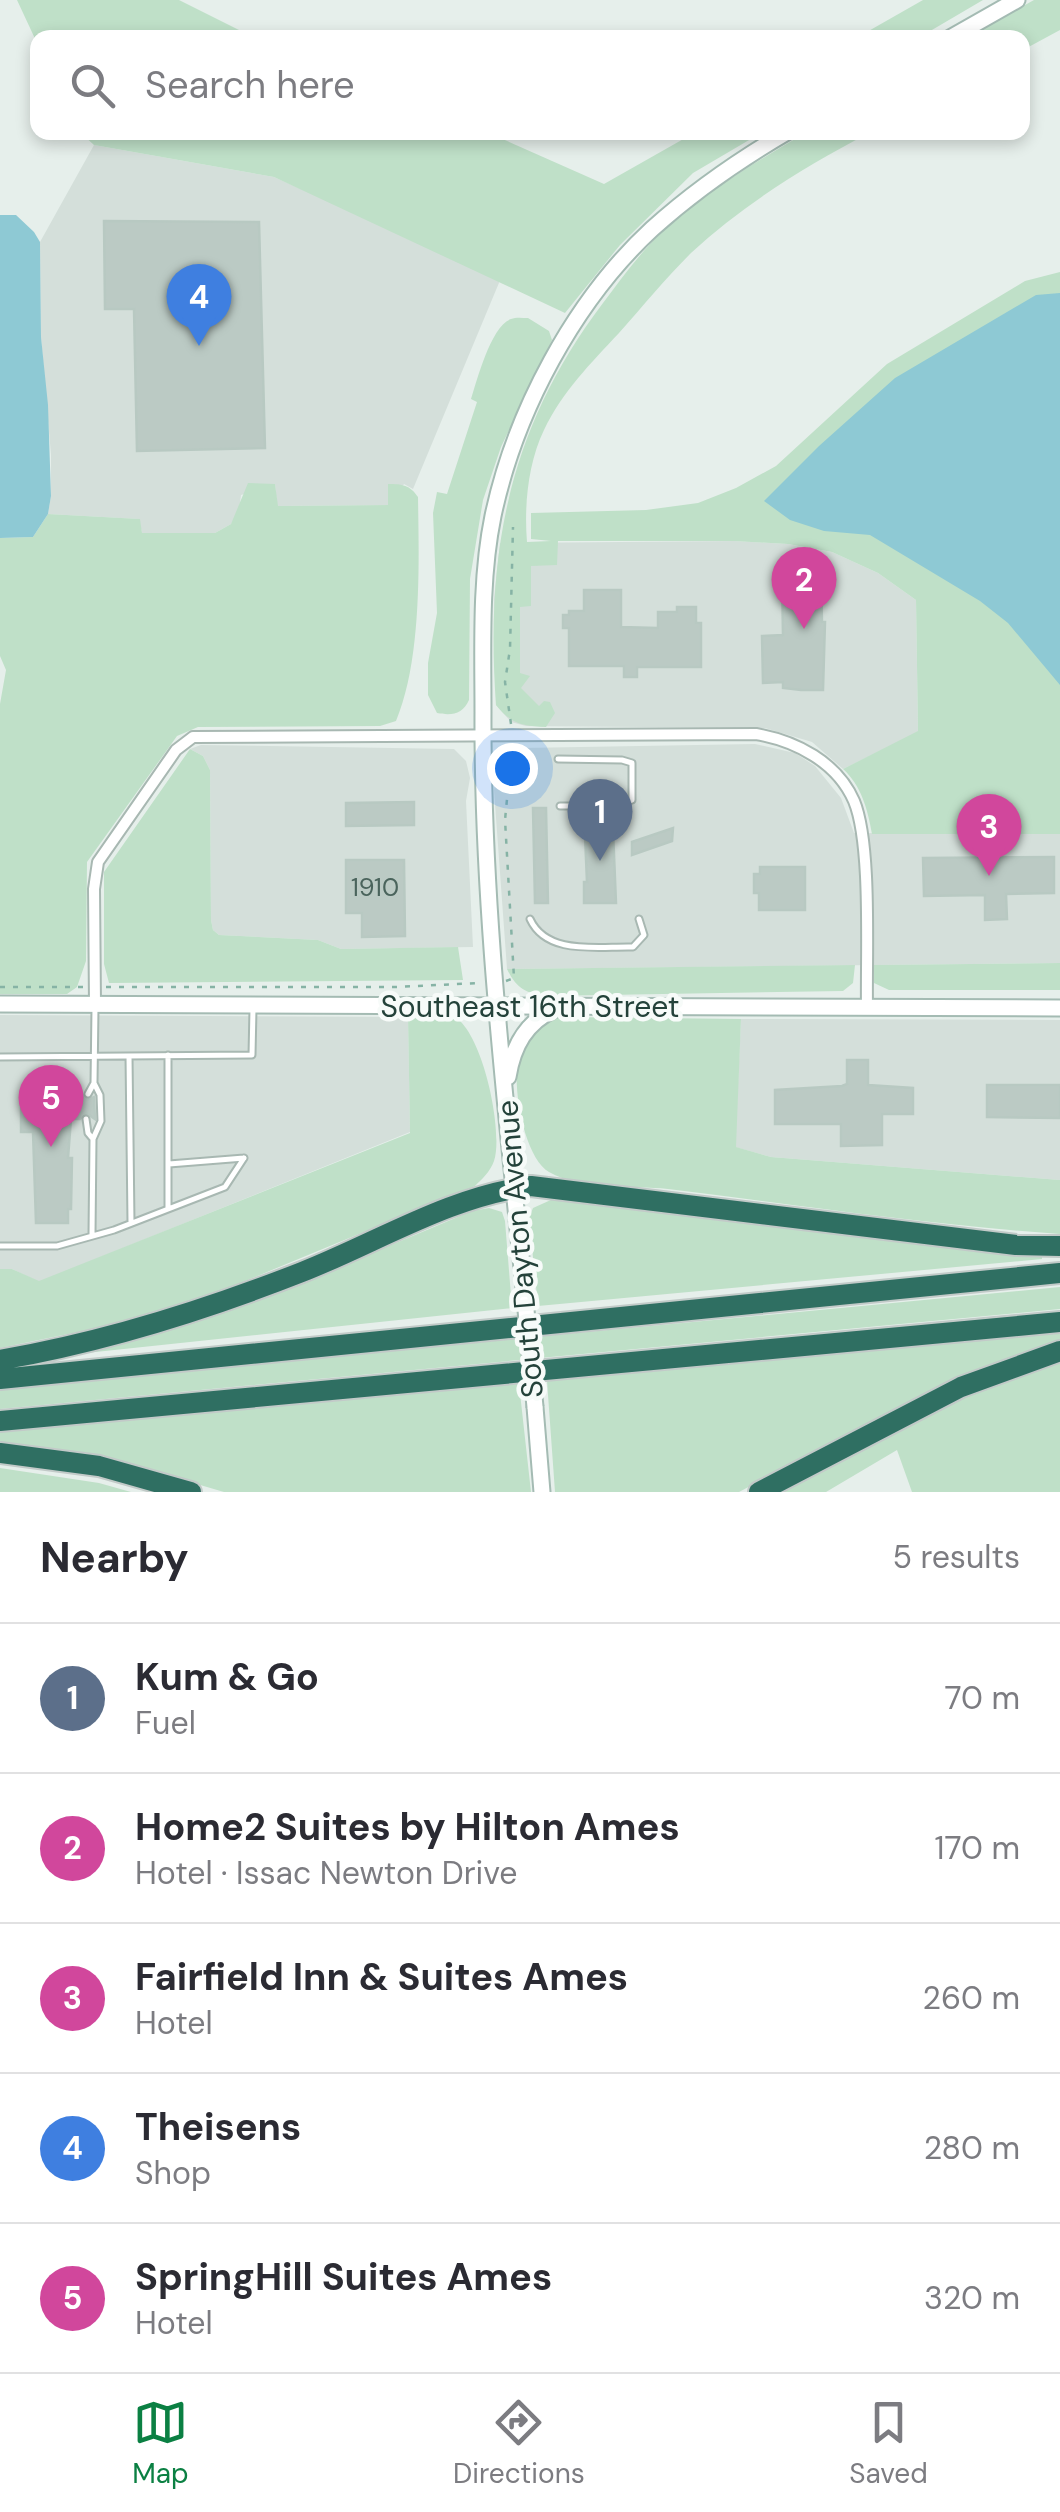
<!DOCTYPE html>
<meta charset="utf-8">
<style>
body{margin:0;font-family:"DM Sans",sans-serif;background:#f7f7f7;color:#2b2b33}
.you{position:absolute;left:512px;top:768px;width:35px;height:35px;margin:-25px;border:8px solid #fff;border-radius:50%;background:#1a73e8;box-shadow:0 0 0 15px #1a73e833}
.badge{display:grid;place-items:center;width:65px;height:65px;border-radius:50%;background:#0b8043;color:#fff;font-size:32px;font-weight:700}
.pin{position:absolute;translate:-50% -82px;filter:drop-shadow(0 2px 5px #0008)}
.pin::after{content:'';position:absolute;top:52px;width:35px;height:30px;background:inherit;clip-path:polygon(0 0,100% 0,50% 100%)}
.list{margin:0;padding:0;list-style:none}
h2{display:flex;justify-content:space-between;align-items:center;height:130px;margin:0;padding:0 40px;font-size:42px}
h2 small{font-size:32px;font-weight:400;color:#7c7c81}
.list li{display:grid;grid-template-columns:65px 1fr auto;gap:30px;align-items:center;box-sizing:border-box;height:150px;padding:0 40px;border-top:2px solid #e1e1e2}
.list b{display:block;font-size:38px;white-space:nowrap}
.list p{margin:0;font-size:32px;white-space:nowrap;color:#7c7c81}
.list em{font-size:32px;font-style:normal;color:#7c7c81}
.icon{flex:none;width:55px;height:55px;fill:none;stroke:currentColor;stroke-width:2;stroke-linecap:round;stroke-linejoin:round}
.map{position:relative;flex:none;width:1060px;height:1492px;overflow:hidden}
.search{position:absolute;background:#fff;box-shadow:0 5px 15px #0003;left:30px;right:30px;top:30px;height:110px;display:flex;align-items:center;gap:25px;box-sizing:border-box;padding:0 35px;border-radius:20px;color:#7c7c81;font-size:38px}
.sheet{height:880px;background:#fff}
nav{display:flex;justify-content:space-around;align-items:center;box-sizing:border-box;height:140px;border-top:2px solid #e1e1e2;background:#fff;font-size:28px;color:#7c7c81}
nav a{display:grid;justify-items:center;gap:5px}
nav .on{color:#0b8043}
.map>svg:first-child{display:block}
.built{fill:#d4dfda}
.green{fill:#bfe0c8}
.water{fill:#8ec9d4}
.building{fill:#bbcac4;stroke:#b8c9c2;stroke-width:2.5}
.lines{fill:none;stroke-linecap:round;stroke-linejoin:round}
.lane-casing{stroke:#a8b8b2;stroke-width:9}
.street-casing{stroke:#a8b8b2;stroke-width:14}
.secondary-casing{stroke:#a4bbb3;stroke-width:19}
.highway-casing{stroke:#c2cac8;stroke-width:24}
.path{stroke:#86b3a5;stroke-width:2.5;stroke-dasharray:5 8;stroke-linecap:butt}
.lane{stroke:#fff;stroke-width:5}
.street{stroke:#fff;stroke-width:10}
.secondary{stroke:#fff;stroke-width:15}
.highway{stroke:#2f6f62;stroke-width:20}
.secondary-bridge-casing{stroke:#a4bbb3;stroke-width:19;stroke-linecap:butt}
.secondary-bridge{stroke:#fff;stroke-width:15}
.labels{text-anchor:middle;stroke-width:9;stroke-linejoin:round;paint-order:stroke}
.number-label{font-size:25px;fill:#4a645c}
.street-label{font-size:30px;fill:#24423a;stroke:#f7fbf9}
</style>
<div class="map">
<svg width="1060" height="1492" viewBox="0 0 1060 1492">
<rect width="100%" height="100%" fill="#e6efeb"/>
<path class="built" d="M94 145 274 177 501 278 413 489 404 484 389 505 277 506 275 484 241 495 239 510 231 524 215 533H142L139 519 48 514 51 496V455L41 337 40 242Z
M734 541 788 544 832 552 878 573 916 600 918 732 843 769 812 742 765 728 526 726 511 722 496 705 494 599 500 543Z
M755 744 795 753 815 766 841 798 854 833 1060 834V963L507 969 494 790 498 764 523 748Z
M201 745 454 749 466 761 470 778 466 801 473 947 341 949 318 940 219 935 213 930 211 920 210 770 203 756 190 749Z
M0 1015 408 1017 410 1132 39 1282 12 1269H0Z
M741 1019 1060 1020V1180L771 1157 735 1147Z"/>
<path class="green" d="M17 0H179L253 37 38 38 37 43Z
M923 0H983L920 37H858Z
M1034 0H1060V30L1023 50 1022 38 968 37Z
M81 133H476L498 137 604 184 694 133H761L693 173 620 245 565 313 274 177 94 145Z
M805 133H869C806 166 744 204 691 253 666 278 643 306 619 333 591 363 562 392 544 430 528 463 524 506 527 542L551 541 531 539V513L646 510 698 503 736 488 776 466 887 364 1025 281 1060 272V834H872C868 810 861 785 843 769L918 731 916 600 878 573 832 552 788 544 734 541H558L557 565 531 566V606L520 607V673L530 676 521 688 539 706 544 701 550 702 555 713 546 727C523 726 511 724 496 705 485 552 509 427 603 303 621 279 639 254 661 233 704 192 755 163 805 133Z
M528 318 549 331 552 340 501 447 483 500 470 579 469 700C463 714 452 716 437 713L428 695V663L437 613 433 513 437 492 447 494 477 402 471 399C477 380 491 326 511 319 516 317 522 318 528 318Z
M248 483 275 484 278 506 388 505V484C402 484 410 485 418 497 419 563 422 659 396 721L380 726 198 727 177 736 87 862 86 961 77 987 67 994H0V704L6 670 0 656V538L33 537 48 514 140 519 142 533H215L231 524Z
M190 749 203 756 210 770 211 920 213 930 219 935 318 940 341 949 458 947 463 980 109 983 104 964V872Z
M1060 963V990H889L874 983V965Z
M855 965 853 983 843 991 547 996C526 994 516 988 507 969Z
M451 1015C482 1026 504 1132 494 1161 490 1172 482 1179 475 1186L197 1301 136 1320 0 1348V1269H12L39 1281 410 1133 408 1017Z
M562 1017 741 1019 736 1147 771 1157 1060 1180V1234C929 1225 799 1205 668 1189 631 1185 582 1191 549 1172 523 1157 510 1079 520 1052 524 1041 534 1030 541 1020Z
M553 1199 978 1251 1042 1256V1259L538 1306 529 1218 533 1208Z
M489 1208 502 1212 505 1221 512 1308 86 1353 189 1323 303 1282 472 1211Z
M1060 1287V1309L0 1409V1388Z
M1060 1332V1343L1013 1357 934 1389 739 1492H555L547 1381Z
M1060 1361V1492H912L897 1450 826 1492H779L953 1400Z
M519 1384 531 1492H224L190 1482 0 1447V1432Z
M0 1468 99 1483 131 1492H0Z"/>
<path class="water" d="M0 215H16L34 232 40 242 41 337 48 405 51 496 48 514 33 537 0 538Z
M1060 293V685L1008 623 980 601 870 535 824 531 790 520 764 501 819 446 895 378 1036 295Z"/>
<path class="building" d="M104 221 259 222 265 448 137 451 134 309H105Z
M782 578H821L822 622H825L823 690H801L783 688V682L763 683 762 636 783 635Z
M584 590H621V627L658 628V612H677V607H696V623H701V667H637V677H624V666H569V628H563V615H569V611H584Z
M414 802V825L346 826V803Z
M533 808H546L548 903H535Z
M617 811V830H613L616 903H584V882H587L584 812Z
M673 828 672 841 632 855V842Z
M1054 857V893L1006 894 1007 919 985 920V895L924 896 923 858Z
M346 860H404L405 936 362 937V913H346Z
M760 867H805V910H759V893H754V874H760Z
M847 1060H868V1085L913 1088V1114H882V1145L841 1146V1124H775V1090L842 1086 847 1084Z
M35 1081H68V1094H82L87 1100 94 1097 95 1119 86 1113 80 1119H71L68 1158H72L71 1209H68V1223H36L33 1132H21V1097H28V1087H35Z
M987 1085H1060V1118L987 1117Z"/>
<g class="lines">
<defs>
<path id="lane" d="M558 759 622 760 632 763V800L611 806H560
M530 919C547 956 598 946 633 947L644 935 639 919
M168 1055V1207
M129 1056 131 1223
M0 1057 252 1055 253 1009
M88 1094 94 1083
M86 1119 88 1133 93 1139
M169 1164 244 1158
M92 1234 93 1139 101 1121 100 1095 94 1083 95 1008
M0 1246H57L114 1230 225 1187 244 1158"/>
<path id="street" d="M95 1005 94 889 98 862 176 750 193 737 756 734C796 741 837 762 854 801 872 844 866 957 867 1008"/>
<path id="secondary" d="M950 38 1017 0
M0 1004 1060 1008
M508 1077C513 1046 526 1022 555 1009
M525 1299C506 1103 482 908 483 712 483 647 480 579 493 516 515 412 574 301 652 229 693 192 739 160 787 132
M535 1407 542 1492"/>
<path id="highway" d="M0 1360C104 1342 203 1311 302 1272 376 1243 450 1196 531 1186L1016 1245 1060 1246
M0 1379 1060 1273
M0 1421 1060 1322
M0 1453 99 1466 191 1492
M759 1492 961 1387 1060 1351"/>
</defs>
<use href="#lane" class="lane-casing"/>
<use href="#street" class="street-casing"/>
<use href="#secondary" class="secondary-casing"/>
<use href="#highway" class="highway-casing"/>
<path class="path" d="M511 724 505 682 510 649 513 527
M506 981 514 978 505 820 512 747
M0 987H83
M106 987H395L478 983"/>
<use href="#lane" class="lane"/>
<use href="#street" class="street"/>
<use href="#secondary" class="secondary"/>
<use href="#highway" class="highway"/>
<defs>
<path id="secondary-bridge" d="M525 1299 535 1407"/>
</defs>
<use href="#secondary-bridge" class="secondary-bridge-casing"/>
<use href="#secondary-bridge" class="secondary-bridge"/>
</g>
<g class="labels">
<g class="number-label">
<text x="375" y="896">1910</text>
</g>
<g class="street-label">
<text x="530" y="1017">Southeast 16th Street</text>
<text transform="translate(520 1249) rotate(-95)" y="10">South Dayton Avenue</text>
</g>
</g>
</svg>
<div class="you"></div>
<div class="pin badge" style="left:600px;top:861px;background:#5c6f8a">1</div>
<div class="pin badge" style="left:804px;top:629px;background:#d1479c">2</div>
<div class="pin badge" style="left:989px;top:876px;background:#d1479c">3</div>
<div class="pin badge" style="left:199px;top:346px;background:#3f7fe0">4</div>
<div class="pin badge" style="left:51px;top:1147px;background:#d1479c">5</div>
<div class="search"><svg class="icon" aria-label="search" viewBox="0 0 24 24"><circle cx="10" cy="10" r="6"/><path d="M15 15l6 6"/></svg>Search here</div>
</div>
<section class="sheet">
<h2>Nearby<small>5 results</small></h2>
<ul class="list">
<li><span class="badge" style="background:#5c6f8a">1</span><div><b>Kum &amp; Go</b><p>Fuel</p></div><em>70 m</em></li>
<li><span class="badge" style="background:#d1479c">2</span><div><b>Home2 Suites by Hilton Ames</b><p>Hotel · Issac Newton Drive</p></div><em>170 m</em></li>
<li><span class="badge" style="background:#d1479c">3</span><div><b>Fairfield Inn &amp; Suites Ames</b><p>Hotel</p></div><em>260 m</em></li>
<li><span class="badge" style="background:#3f7fe0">4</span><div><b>Theisens</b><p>Shop</p></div><em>280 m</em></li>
<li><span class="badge" style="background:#d1479c">5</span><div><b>SpringHill Suites Ames</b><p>Hotel</p></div><em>320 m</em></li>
</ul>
</section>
<nav>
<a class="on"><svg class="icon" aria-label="map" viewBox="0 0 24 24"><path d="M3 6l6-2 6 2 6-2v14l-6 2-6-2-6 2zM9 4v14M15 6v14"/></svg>Map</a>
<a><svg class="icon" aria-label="directions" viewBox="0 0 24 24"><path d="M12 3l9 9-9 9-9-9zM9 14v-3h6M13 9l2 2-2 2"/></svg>Directions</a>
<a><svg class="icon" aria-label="saved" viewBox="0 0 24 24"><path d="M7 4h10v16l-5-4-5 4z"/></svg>Saved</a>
</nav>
